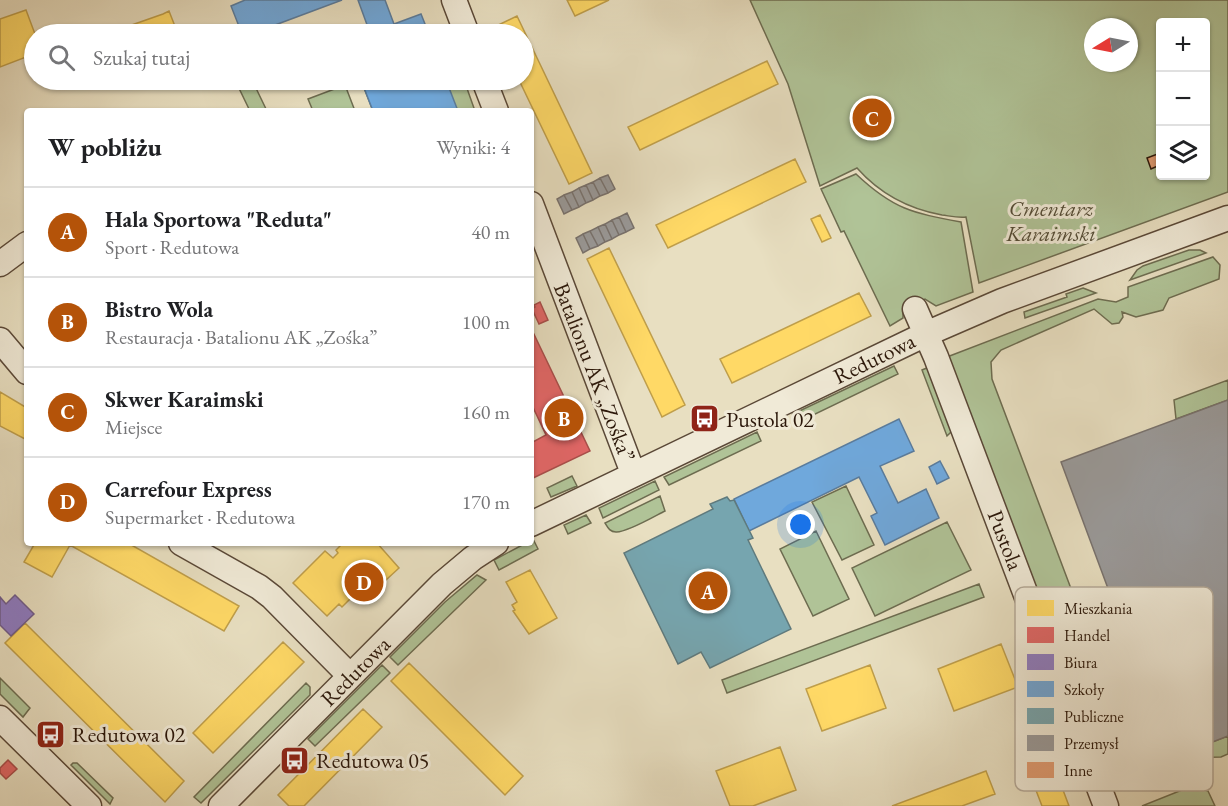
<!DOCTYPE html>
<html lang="pl">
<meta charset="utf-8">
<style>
body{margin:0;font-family:"EB Garamond",serif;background:#f6f6f6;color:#202124}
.controls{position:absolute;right:18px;top:18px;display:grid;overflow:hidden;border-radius:6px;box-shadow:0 2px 4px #0004}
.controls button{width:54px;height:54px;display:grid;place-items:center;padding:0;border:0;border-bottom:2px solid #e0e0e0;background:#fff;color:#202124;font:30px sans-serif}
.compass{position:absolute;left:1084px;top:18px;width:54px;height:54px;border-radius:50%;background:#fff;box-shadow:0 2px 4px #0004;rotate:260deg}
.you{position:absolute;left:801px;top:525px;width:21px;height:21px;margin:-15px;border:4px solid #fff;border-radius:50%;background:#1a73e8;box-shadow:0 0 0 9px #1a73e833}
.badge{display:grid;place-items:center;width:39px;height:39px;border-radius:50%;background:#b45309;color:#fff;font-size:20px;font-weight:700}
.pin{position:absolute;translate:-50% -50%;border:3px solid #fff;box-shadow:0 2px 6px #0006}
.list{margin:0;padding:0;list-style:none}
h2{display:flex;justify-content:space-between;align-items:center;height:78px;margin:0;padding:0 24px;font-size:26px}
h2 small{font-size:20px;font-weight:400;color:#757577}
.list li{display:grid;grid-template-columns:39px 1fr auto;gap:18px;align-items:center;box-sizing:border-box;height:90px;padding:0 24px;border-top:2px solid #e0e0e0}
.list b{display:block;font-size:22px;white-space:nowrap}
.list p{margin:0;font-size:20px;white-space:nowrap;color:#757577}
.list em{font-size:20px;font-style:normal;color:#757577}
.icon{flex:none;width:33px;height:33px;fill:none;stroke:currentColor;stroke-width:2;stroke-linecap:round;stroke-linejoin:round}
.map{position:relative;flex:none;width:1228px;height:806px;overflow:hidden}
.search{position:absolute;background:#fff;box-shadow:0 2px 4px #0004;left:24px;top:24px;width:510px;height:66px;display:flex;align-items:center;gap:15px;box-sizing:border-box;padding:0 21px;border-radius:33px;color:#757577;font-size:22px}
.panel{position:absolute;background:#fff;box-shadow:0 2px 4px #0004;left:24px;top:108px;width:510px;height:438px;border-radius:6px}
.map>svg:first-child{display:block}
.green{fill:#b0c397;stroke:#6d6c50;stroke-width:1.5;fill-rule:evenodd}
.homes{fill:#ffd966;stroke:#bf9e4a;stroke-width:1.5}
.shops{fill:#e06666;stroke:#a94e4a;stroke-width:1.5}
.offices{fill:#8e7cc3;stroke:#705d8b;stroke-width:1.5}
.schools{fill:#6fa8dc;stroke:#5a7c9d;stroke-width:1.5}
.public{fill:#76a5af;stroke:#5f7a7d;stroke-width:1.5}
.industry{fill:#999;stroke:#78726e;stroke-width:1.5}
.building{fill:#e09b71;stroke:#2a1609;stroke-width:1.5}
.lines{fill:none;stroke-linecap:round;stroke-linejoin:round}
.minor-casing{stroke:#5a4837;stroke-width:27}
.minor{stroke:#f0ead7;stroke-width:24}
.labels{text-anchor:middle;stroke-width:6;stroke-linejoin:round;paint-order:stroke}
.park-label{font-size:22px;font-style:italic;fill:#524a34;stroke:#f0ead7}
.street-label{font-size:22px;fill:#2a1609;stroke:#f0ead7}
.poi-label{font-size:22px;fill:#2a1609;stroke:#f0ead7;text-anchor:start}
.key{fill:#f0ead7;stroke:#b5aa99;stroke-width:1.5}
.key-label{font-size:16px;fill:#2a1609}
</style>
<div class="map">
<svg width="1228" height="806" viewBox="0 0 1228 806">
<rect width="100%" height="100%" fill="#e8dfc1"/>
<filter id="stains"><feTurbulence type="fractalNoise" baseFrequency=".00333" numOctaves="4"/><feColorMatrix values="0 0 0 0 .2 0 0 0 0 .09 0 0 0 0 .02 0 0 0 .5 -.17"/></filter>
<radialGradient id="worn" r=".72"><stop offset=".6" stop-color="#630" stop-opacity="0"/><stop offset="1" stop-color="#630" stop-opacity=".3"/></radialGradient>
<path class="green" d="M750 0H1228V192L979 283 966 217C958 218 950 216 942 215 909 209 880 194 857 168L820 186 788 84ZM1160 22H1206V176H1160ZM1093 27H1129V63H1093Z
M235 80H252L267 111H250Z
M361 80H464L475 111H373Z
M345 85 355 111H313L308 99Z
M856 174C893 209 912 213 961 222L973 292 936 306 925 299 903 308V318L890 326 844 231 841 232 821 189Z
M1189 250H1200L1206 253 1130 280 1137 270 1143 266Z
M1213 257 1220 265 1219 279 1169 298 1163 310 1136 317 1122 312 1123 317 1119 323 1112 324 1094 309 1001 350 991 362 992 379 1145 785 1133 789 1100 765 947 357 1098 299 1116 302 1128 297V287Z
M1083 288 1096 293 1025 318 1024 312 1067 297 1066 294Z
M894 366 898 374 805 419 793 414Z
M929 367 953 430 947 436 922 370Z
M1228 380V400L1176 419 1174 400Z
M757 432 761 441 669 485 664 477Z
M572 476 577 486 551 497 547 488Z
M655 481 659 490 603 518 599 508Z
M846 486 874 545 842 560 812 502Z
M660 496 665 511C655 516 626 533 616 532 610 532 608 528 605 523Z
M586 515 591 523 568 534 564 525Z
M947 522 971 570 875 616 852 568Z
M816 531 849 599 813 616 780 549Z
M533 539 538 549 499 570 494 560 526 543H531Z
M477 575 486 580 398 665 390 657 445 602Z
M979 584 984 597 727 693 722 680Z
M382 665 390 673 315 746 308 739Z
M0 678 30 708 23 717 0 694Z
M306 683 310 687V695L201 803 194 797Z
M1228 736V754L1221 757 1171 758Z
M73 763H77L113 798 110 804 71 765Z
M1196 787 1208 791 1215 806H1142L1187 788Z"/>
<path class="homes" d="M567 0H609L575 16Z
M26 10 35 34 34 54 0 67V19Z
M169 11 178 34H106L163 14Z
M517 16 592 173 569 184 519 80H524V34H497L494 27Z
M767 61 778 84 640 150 628 127Z
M85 80H113L88 88Z
M795 159 806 182 668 248 656 225Z
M820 215 831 238 822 242 811 219Z
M609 248 685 405 662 417 587 259Z
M859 293 871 316 732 383 720 359Z
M0 392 27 408V435L25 439 0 426Z
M35 543H128L239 606 224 631 70 545 52 577 24 562Z
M343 543H377L399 568 386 580 382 576 365 593 361 588 342 607 339 604 327 616 293 583 325 551 333 558 338 553 336 550Z
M530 570 557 618 529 634 513 611 515 610 512 605 517 602 506 582Z
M25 623 184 781 165 802 5 643Z
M283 642 304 662 213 753 193 733Z
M1001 644 1018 687 954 711 938 669Z
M409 663 523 776 505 795 391 681Z
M870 665 886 708 822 731 806 689Z
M363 709 382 727 304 806H289L278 795Z
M1045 742 1069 806H1042L1021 751Z
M780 747 796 790 753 806H730L716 771Z
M986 771 995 794 962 806H892Z"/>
<path class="shops" d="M540 302 548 320 539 324 532 309 535 307 534 305Z
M531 328 590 451 531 479V443L546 435 531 403Z
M8 760 17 769 6 779 0 773V768Z"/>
<path class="offices" d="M15 595 34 614 11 636 0 625V597L6 604Z"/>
<path class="schools" d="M245 0H342L251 34H242L231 6Z
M358 0H385L394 24 421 14 429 34H365L370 33Z
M368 26 370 33 365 34H347Z
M361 80H446L458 111H373Z
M899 419 914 451 880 466 898 503 926 489 939 518 885 545 871 516 877 513 859 477 749 531 734 499Z
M940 461 949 478 937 484 929 467Z"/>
<path class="public" d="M727 497 730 501 734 500 753 538 748 540 791 629 710 668 701 652 678 664 624 553 713 509 710 504Z"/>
<path class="industry" d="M608 175 615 189 608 193 600 178Z
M600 178 608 193 600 196 593 182Z
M593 182 600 196 593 200 586 185Z
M586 185 593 200 586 203 579 188Z
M579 188 586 203 579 207 572 192Z
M572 192 579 207 572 210 564 195Z
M564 195 572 210 564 214 557 199Z
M627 213 634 228 626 232 619 217Z
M619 217 626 232 619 235 612 220Z
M612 220 619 235 612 239 605 224Z
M605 224 612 239 605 242 598 227Z
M598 227 605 242 598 246 590 231Z
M590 231 598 246 590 249 583 234Z
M583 234 590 249 583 253 576 238Z
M1228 400V736L1171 758 1061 462Z"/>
<path class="building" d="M1160 153V165L1151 169 1147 158Z"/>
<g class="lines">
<defs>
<path id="minor" d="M454 0 467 34
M484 80 496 111
M531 204 633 473
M0 264 27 244
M915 309 936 357 1106 806
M0 340 27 372
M531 524 926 334 1002 301 1228 218
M181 543 259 587 272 597 350 676
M0 718 89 806
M221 806 442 584 473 558 496 543"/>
</defs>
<use href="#minor" class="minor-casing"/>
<use href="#minor" class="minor"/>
</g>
<defs>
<symbol id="bus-square" viewBox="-11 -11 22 22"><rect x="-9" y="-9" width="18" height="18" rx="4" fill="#8f2418" stroke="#f0ead7"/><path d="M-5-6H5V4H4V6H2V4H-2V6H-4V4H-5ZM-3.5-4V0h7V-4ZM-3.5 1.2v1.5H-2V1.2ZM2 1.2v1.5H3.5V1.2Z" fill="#fff"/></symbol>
</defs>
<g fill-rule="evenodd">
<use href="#bus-square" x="688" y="402" width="33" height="33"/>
<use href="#bus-square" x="34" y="718" width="33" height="33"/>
<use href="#bus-square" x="278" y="744" width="33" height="33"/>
</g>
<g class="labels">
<g class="park-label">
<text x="1051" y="216">Cmentarz<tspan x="1051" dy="25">Karaimski</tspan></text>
</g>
<g class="street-label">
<text transform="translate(874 358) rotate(-26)" y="8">Redutowa</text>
<text transform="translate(595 372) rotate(69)" y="8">Batalionu AK „Zośka”</text>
<text transform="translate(1006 540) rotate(69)" y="8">Pustola</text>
<text transform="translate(355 671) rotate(-45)" y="8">Redutowa</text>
</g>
<g class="poi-label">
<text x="726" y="427">Pustola 02</text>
<text x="72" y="742">Redutowa 02</text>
<text x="316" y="768">Redutowa 05</text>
</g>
</g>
<rect x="1015" y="587" width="198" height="204" rx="9" class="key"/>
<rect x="1027" y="600" width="27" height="16" fill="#ffd966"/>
<rect x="1027" y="627" width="27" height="16" fill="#e06666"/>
<rect x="1027" y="654" width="27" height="16" fill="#8e7cc3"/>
<rect x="1027" y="681" width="27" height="16" fill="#6fa8dc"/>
<rect x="1027" y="708" width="27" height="16" fill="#76a5af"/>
<rect x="1027" y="735" width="27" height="16" fill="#999"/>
<rect x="1027" y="762" width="27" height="16" fill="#e09b71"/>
<g class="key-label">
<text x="1064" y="614">Mieszkania</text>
<text x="1064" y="641">Handel</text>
<text x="1064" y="668">Biura</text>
<text x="1064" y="695">Szkoły</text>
<text x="1064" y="722">Publiczne</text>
<text x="1064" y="749">Przemysł</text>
<text x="1064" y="776">Inne</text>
</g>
<rect width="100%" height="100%" filter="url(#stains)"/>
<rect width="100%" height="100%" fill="url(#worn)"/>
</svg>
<div class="controls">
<button>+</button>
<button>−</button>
<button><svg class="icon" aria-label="layers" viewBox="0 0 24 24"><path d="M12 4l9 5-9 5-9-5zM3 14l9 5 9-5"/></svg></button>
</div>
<svg class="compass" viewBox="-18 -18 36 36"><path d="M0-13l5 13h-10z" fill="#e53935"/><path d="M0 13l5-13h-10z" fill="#757577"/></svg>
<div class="you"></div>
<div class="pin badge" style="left:708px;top:591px">A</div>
<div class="pin badge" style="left:564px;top:418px">B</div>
<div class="pin badge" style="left:872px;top:118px">C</div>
<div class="pin badge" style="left:364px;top:582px">D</div>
<div class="search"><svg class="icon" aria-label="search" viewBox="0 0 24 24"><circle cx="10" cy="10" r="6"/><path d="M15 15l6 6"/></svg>Szukaj tutaj</div>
<section class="panel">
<h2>W pobliżu<small>Wyniki: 4</small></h2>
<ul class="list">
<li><span class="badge">A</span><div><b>Hala Sportowa &quot;Reduta&quot;</b><p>Sport · Redutowa</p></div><em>40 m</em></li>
<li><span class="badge">B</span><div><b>Bistro Wola</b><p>Restauracja · Batalionu AK „Zośka”</p></div><em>100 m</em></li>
<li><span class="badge">C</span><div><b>Skwer Karaimski</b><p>Miejsce</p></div><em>160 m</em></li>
<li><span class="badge">D</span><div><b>Carrefour Express</b><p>Supermarket · Redutowa</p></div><em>170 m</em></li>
</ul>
</section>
</div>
